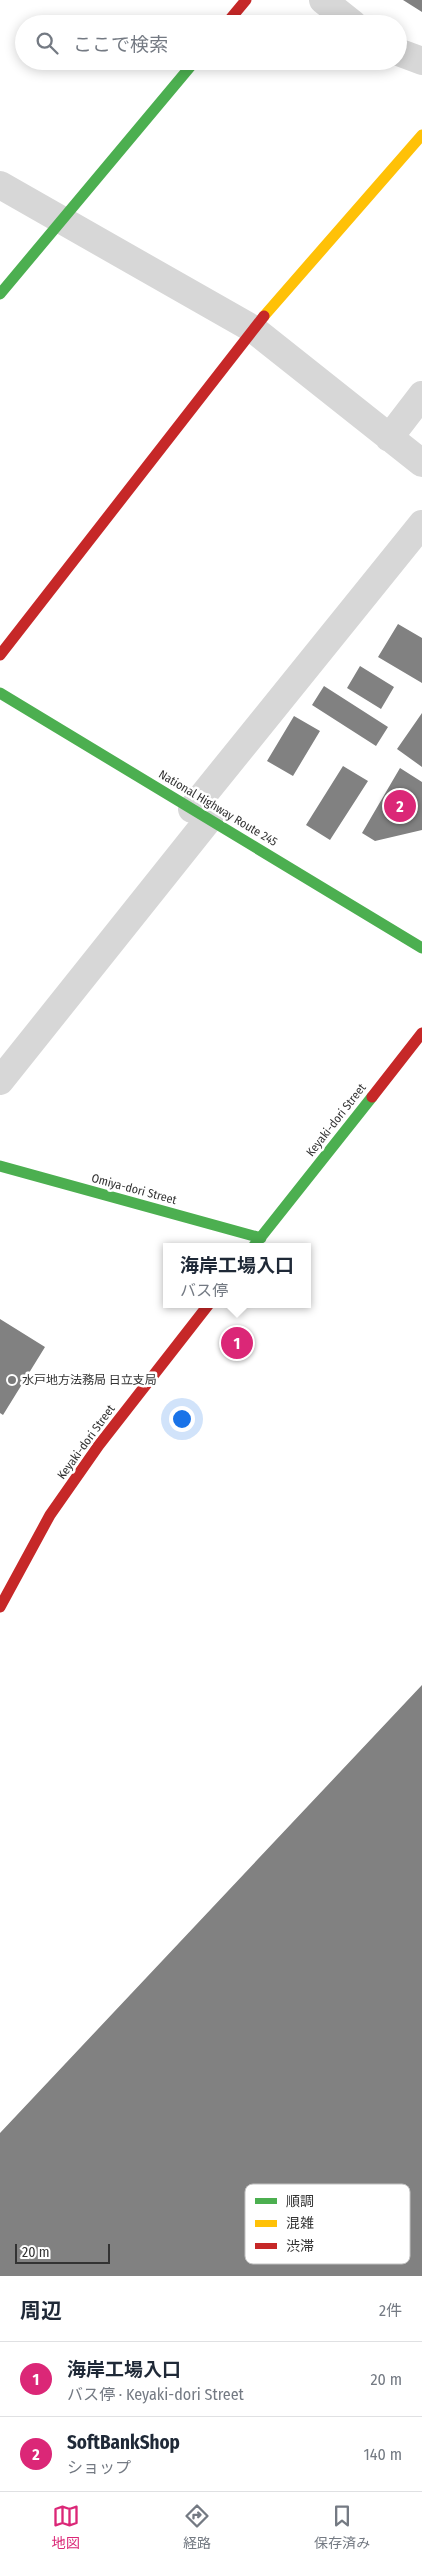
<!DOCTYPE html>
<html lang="ja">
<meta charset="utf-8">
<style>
body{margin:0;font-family:"Fira Sans Condensed","Noto Sans JP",sans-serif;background:#f6f6f7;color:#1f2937}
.scale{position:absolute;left:15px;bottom:12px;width:95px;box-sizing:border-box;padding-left:5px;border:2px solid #333;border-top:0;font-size:14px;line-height:18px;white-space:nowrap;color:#333;-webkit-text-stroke:4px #fff;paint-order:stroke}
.you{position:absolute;left:181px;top:1418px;width:18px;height:18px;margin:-12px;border:4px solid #fff;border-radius:50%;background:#1a73e8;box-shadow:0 0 0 8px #1a73e833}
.badge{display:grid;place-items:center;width:32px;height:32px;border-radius:50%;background:#db2777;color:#fff;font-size:16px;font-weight:700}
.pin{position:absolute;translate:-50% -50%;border:2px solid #fff;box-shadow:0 1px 5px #0006}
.popup{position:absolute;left:163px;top:1243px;width:148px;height:65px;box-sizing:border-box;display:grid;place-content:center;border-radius:0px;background:#fff;filter:drop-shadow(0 1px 4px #0005);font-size:16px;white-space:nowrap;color:#747a83}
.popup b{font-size:19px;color:#1f2937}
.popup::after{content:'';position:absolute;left:50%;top:100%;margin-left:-10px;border:10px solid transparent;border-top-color:#fff}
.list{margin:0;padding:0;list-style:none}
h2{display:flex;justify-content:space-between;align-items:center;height:65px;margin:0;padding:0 20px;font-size:21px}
h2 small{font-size:16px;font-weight:400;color:#747a83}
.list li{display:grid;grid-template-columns:32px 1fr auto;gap:15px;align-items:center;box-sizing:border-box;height:75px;padding:0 20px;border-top:1px solid #e0e1e3}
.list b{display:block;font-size:19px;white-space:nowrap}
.list p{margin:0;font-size:16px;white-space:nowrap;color:#747a83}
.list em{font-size:16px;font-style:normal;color:#747a83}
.icon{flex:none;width:28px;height:28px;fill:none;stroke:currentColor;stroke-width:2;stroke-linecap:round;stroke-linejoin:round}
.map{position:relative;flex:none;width:422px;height:2276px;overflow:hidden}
.search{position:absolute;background:#fff;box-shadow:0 2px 12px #0003;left:15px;right:15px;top:15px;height:55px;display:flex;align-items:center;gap:12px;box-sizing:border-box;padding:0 18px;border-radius:28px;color:#747a83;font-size:19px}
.sheet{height:215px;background:#fff}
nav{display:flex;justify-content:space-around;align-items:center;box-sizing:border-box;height:70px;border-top:1px solid #e0e1e3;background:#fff;font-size:14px;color:#747a83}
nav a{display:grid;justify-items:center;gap:2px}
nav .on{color:#db2777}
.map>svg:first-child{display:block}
.building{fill:#818181}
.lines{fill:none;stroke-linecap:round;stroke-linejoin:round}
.street{stroke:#d7d7d7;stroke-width:28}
.fast{stroke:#4caf50;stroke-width:11}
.slow{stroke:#ffc107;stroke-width:11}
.jam{stroke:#c62828;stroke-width:11}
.poi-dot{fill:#7a7a7a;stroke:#fff;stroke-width:2}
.labels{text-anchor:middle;stroke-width:5;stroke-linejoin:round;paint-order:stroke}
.street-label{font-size:12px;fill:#333;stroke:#fff}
.poi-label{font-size:12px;fill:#333;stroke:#fff;text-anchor:start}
.key{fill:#fff;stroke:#c2c2c2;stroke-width:1}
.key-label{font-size:14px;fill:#333}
</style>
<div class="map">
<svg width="422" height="2276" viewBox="0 0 422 2276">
<rect width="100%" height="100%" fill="#fff"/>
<path class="building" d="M403 0H422V12Z
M398 624 422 638V683L378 657Z
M360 666 394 687 381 709 347 688Z
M324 686 388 727 376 746 312 705Z
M422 713V767L397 749Z
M294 716 320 731 293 776 267 761Z
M343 766 368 781 330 840 306 825Z
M400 768 422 782V830L375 841 362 833Z
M0 1319 45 1347 3 1415 0 1413Z
M422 1685V2276H0V2133Z"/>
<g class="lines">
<path class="street" d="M323 0 353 24
M398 52 422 61
M0 185 253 329 422 463
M389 438 422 395
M192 809 422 524
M0 1081 209 819"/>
<path class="fast" d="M0 294 195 61
M0 693 422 948
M0 1166 261 1238
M253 1247 372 1097"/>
<path class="slow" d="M264 316 422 135"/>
<path class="jam" d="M226 24 246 0
M0 655 264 316
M372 1097 422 1033
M0 1607 50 1515 99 1445 209 1304"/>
</g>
<circle class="poi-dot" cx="12" cy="1380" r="5"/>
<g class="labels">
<g class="street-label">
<text transform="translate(218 808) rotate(31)" y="4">National Highway Route 245</text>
<text transform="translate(336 1120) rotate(-52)" y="4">Keyaki-dori Street</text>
<text transform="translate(134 1189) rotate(15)" y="4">Omiya-dori Street</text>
<text transform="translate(86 1442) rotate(-54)" y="4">Keyaki-dori Street</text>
</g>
<g class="poi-label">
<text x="22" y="1384">水戸地方法務局 日立支局</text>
</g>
</g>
<rect x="245" y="2184" width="165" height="80" rx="8" class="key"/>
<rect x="255" y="2198" width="22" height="6" fill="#4caf50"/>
<rect x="255" y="2220" width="22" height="7" fill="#ffc107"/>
<rect x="255" y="2243" width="22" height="6" fill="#c62828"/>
<g class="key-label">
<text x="286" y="2206">順調</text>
<text x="286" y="2228">混雑</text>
<text x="286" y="2251">渋滞</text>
</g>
</svg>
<div class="scale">20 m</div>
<div class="you"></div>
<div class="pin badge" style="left:237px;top:1343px">1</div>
<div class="popup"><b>海岸工場入口</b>バス停</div>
<div class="pin badge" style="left:400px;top:806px">2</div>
<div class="search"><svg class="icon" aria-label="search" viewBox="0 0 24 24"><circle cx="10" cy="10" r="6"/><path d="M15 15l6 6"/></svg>ここで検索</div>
</div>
<section class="sheet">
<h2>周辺<small>2件</small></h2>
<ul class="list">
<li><span class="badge">1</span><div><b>海岸工場入口</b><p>バス停 · Keyaki-dori Street</p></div><em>20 m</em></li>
<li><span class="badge">2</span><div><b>SoftBankShop</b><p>ショップ</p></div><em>140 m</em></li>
</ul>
</section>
<nav>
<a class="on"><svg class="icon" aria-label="map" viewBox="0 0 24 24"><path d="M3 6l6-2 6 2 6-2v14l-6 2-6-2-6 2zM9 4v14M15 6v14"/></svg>地図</a>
<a><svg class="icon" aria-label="directions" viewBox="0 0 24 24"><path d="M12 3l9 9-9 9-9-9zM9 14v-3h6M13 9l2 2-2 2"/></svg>経路</a>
<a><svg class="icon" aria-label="saved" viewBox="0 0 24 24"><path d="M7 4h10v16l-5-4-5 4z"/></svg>保存済み</a>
</nav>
